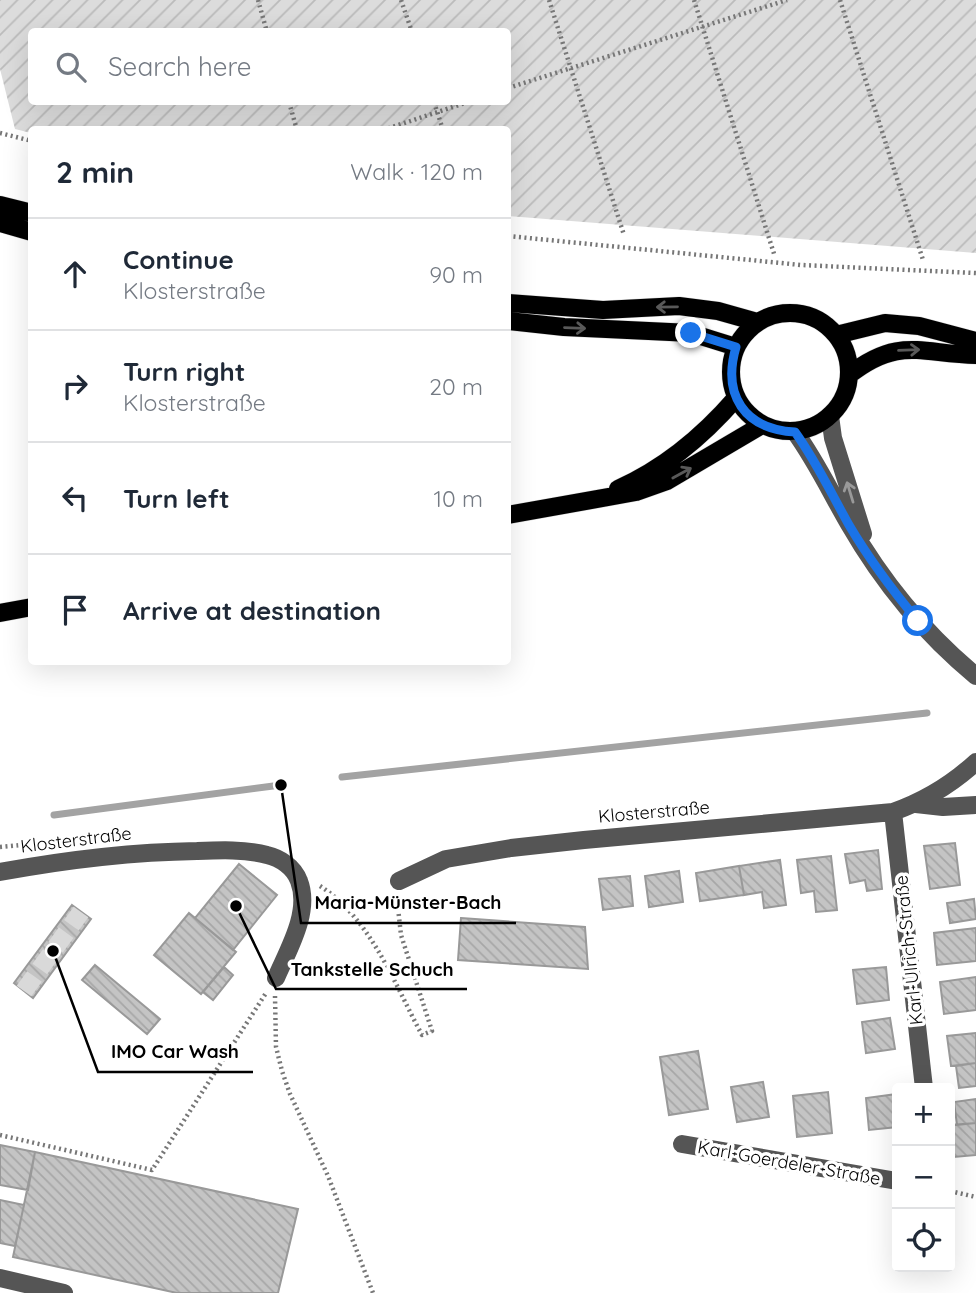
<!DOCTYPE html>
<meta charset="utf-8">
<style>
body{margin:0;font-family:Quicksand,sans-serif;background:#f6f6f7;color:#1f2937}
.controls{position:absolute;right:21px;bottom:21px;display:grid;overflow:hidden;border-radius:7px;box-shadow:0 7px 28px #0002}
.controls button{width:63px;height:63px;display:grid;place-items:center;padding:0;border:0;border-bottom:2px solid #e0e1e3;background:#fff;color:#1f2937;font:35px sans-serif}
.stop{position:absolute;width:21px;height:21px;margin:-16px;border:5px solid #1a73e8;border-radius:50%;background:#fff}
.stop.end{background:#1a73e8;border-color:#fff;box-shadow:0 2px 7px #0008}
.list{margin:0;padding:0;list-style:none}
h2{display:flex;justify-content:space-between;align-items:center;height:91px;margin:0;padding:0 28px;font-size:30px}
h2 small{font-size:23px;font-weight:400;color:#747a83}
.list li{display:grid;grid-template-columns:46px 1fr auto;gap:21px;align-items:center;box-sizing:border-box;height:112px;padding:0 28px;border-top:2px solid #e0e1e3}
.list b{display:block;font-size:26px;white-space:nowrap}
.list p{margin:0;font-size:23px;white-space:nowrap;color:#747a83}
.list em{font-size:23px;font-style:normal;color:#747a83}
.icon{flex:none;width:38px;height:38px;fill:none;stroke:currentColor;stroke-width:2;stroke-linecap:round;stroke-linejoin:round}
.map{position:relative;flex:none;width:976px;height:1293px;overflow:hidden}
.search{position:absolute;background:#fff;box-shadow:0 7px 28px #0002;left:28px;top:28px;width:483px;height:77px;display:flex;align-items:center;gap:18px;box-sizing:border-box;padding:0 24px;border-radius:7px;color:#747a83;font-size:26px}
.panel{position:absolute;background:#fff;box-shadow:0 7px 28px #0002;left:28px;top:126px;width:483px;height:539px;border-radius:7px}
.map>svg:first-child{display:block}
.garden{fill:url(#garden-furrows);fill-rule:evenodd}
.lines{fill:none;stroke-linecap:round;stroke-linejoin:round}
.stream{stroke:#a3a3a3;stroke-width:7}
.building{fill:url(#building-back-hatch);stroke:#999;stroke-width:2}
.minor-tunnel{stroke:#d9d9d9;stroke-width:18;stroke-dasharray:18 9;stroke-linecap:butt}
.major-casing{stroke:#dbdbdb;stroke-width:19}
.path{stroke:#777;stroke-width:4.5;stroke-dasharray:2 3.5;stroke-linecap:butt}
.minor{stroke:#555;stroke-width:18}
.major{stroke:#000;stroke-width:18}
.oneway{stroke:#595959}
.oneway2{stroke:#999}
.route{stroke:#1a73e8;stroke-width:9}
.labels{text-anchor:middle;stroke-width:7;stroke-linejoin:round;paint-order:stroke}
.street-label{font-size:18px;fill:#000;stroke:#fff}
.leader{fill:none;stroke:#000;stroke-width:2.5}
.callout-dot{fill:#000;stroke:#fff;stroke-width:2.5}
.callout-label{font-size:19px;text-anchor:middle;font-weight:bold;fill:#000;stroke:#fff;stroke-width:7;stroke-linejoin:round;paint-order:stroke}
</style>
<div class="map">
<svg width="976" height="1293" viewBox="0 0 976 1293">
<defs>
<pattern id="garden-furrows" width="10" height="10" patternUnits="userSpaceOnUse" patternTransform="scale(1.75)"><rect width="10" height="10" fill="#dcdcdc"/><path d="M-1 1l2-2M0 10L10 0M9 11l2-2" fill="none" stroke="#bbb"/></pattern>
<pattern id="building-back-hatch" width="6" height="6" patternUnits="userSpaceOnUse" patternTransform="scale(1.75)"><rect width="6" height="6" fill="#c4c4c4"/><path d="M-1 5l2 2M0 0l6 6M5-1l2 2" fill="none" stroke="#a7a7a7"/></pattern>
</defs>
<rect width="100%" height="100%" fill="#fff"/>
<path class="garden" d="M0 0H976V253L508 216V130H32L31 133 15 129 0 69ZM32 32H508V102H32Z"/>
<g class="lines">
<path class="stream" d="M342 777 927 713
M54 815 281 785"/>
</g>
<path class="building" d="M955 843 960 885 930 889 924 846Z
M878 850 882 889 867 891 865 880 850 883 845 854Z
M831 856 837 910 816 912 814 891 801 893 797 860Z
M780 860 786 905 764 908 762 892 744 895 739 866Z
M239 864 277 895 233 950 195 918Z
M739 866 744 895 700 901 696 873Z
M679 871 683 902 649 907 645 876Z
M630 876 633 906 603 910 599 879Z
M974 899 976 919 950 923 947 903Z
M72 905 91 919 33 998 14 983Z
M189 913 236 952 201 994 154 955Z
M461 918 585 927 588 969 458 960Z
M976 928V961L937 965 934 933Z
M95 965 160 1019 147 1034 82 980Z
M224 967 233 975 213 1000 203 992Z
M886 967 889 1000 857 1004 853 970Z
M976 977V1010L944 1014 940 982Z
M890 1018 895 1049 866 1053 862 1022Z
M976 1033V1063L951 1066 947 1036Z
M698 1051 708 1109 669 1115 660 1057Z
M976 1063V1086L959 1088 956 1066Z
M763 1082 769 1117 737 1122 731 1087Z
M828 1092 832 1133 797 1137 793 1096Z
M897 1094V1127L869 1130 866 1098Z
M976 1099V1123L957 1125 954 1102Z
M976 1123V1155L954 1157 951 1125Z
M0 1145 35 1152 28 1190 0 1185Z
M35 1152 298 1209 278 1293H177L13 1257Z
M0 1200 24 1205 15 1246 0 1243Z"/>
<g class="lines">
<path class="minor-tunnel" d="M24 991 81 912"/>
<defs>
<path id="major" d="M0 205 32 213
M0 223 32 232
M508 303 603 310 679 306 718 311 757 322
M731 372a59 59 0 1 1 118 0a59 59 0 1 1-118 0Z
M508 321 564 327 691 333 736 347
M836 335 885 323 919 326 976 341
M849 375C899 336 921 354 976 355
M618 489C663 469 704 435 736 398
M508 515 636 492 667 481 762 425
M0 613 32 607"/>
</defs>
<use href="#major" class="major-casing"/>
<path class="path" d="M258 0 267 32
M401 0 412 32
M549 0 624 235
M694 0 775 257
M840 0 923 260
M508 88 787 0
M289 102 297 130
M434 102 443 130
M383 130 468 102
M0 133 32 141
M508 236 801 265 976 273
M0 847 22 845
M320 886C371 919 394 983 422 1035L432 1031 401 935 397 899
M275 996 276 1047 282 1071 290 1094 328 1176 373 1293
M0 1135 152 1170 266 993
M950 1191 976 1197"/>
<path class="minor" d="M830 416 833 438 863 534
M795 432C816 461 831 493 849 524 883 583 924 633 976 676
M916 804 943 807 976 805
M893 812 924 1088
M0 872C65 860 132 852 197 851 221 850 244 849 267 855 280 858 294 867 299 881 311 912 288 950 276 978
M399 881 446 859 511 848 584 840 893 812C924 801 951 785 976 762
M682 1144 897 1181
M0 1278 64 1293"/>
<use href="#major" class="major"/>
</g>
<defs><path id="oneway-shaft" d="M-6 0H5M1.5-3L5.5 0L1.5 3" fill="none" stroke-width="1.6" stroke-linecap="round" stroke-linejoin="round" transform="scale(1.75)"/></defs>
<g class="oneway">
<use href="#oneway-shaft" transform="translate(667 307) rotate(179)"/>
<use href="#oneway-shaft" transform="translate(575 328) rotate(2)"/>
<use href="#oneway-shaft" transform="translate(909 350) rotate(-2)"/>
<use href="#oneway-shaft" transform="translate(682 473) rotate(-29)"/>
</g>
<use class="oneway2" href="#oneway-shaft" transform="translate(850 492) rotate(-107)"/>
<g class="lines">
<path class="route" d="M691 333 736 347C722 395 744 429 795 432 816 461 831 493 849 525 869 559 893 591 918 621"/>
</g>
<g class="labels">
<g class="street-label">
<text transform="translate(654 812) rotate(-5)" y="6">Klosterstraße</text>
<text transform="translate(76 840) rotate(-7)" y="6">Klosterstraße</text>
<text transform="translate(909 950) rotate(-96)" y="6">Karl-Ulrich-Straße</text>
<text transform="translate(789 1163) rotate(10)" y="6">Karl-Goerdeler-Straße</text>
</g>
</g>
<path class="leader" d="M281 785L301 923H516M236 906L276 989H467M53 951L98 1072H253"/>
<g class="callout-dot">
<circle cx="281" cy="785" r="7"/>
<circle cx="236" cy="906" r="7"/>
<circle cx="53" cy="951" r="7"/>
</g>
<g class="callout-label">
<text x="408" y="909">Maria-Münster-Bach</text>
<text x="372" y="976">Tankstelle Schuch</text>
<text x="175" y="1058">IMO Car Wash</text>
</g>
</svg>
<div class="controls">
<button>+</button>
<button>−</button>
<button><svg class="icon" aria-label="locate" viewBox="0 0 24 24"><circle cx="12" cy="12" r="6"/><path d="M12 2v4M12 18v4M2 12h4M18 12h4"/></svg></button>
</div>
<div class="stop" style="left:918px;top:621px"></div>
<div class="stop end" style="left:691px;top:333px"></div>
<div class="search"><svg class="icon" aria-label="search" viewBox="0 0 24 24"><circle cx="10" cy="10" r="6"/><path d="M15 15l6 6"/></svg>Search here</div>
<section class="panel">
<h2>2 min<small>Walk · 120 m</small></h2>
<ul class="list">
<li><svg class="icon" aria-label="ahead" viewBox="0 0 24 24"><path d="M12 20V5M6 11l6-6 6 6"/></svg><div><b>Continue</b><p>Klosterstraße</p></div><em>90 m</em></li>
<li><svg class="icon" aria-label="right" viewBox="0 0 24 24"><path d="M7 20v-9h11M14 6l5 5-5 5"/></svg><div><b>Turn right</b><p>Klosterstraße</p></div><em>20 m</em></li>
<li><svg class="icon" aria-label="left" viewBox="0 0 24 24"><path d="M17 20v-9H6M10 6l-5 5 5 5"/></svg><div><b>Turn left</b></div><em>10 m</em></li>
<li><svg class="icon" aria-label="arrive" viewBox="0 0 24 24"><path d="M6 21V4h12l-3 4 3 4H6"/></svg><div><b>Arrive at destination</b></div></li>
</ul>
</section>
</div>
